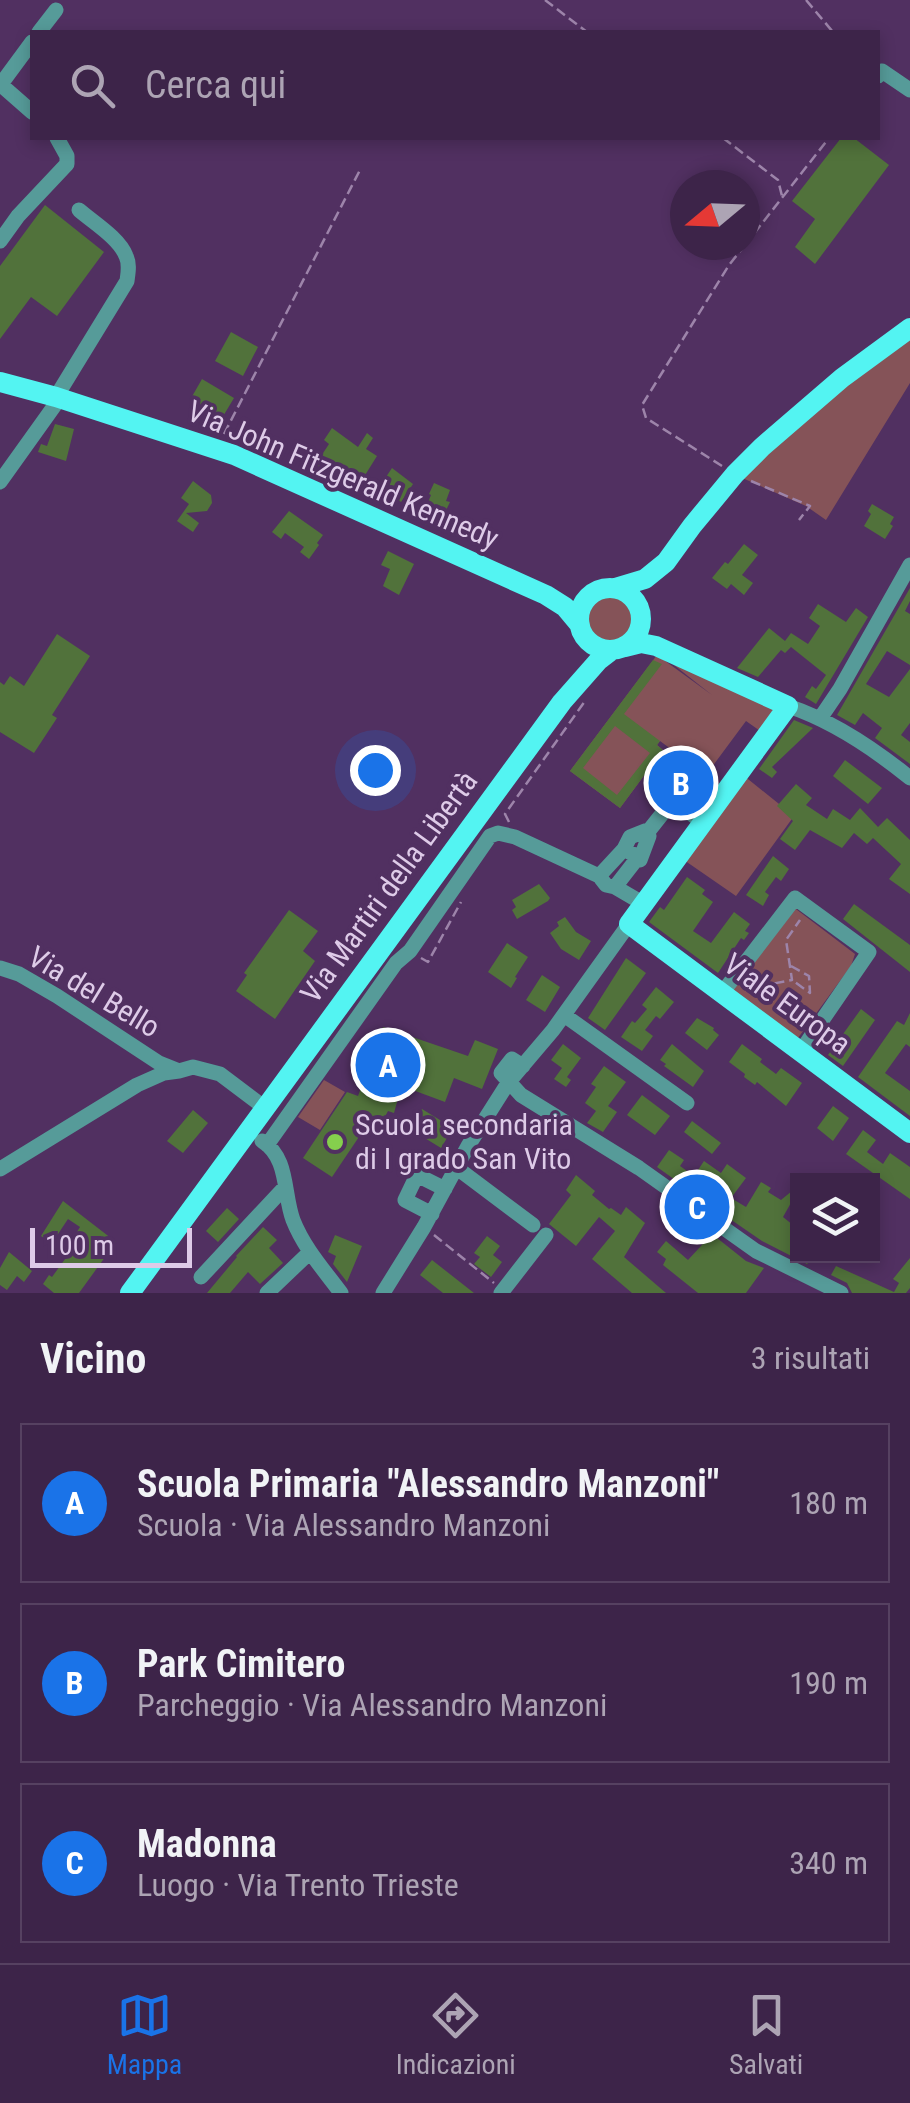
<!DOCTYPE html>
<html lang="it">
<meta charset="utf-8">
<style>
body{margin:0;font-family:"Roboto Condensed",sans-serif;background:#442c50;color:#f1f3f6}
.controls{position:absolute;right:30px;bottom:30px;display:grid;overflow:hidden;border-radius:0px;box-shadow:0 5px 15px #0003}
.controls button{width:90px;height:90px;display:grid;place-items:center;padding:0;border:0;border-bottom:2px solid #564161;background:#3d2449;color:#f1f3f6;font:50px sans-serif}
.compass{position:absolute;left:670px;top:170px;width:90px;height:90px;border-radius:50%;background:#3d2449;box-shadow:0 5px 15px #0003;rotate:251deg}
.scale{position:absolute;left:30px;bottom:25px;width:162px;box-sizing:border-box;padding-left:10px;border:5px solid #decbe8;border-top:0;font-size:28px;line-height:35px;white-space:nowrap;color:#decbe8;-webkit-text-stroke:8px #513061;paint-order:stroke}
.you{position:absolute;left:375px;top:770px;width:35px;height:35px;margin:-25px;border:8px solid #fff;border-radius:50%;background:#1a73e8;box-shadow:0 0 0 15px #1a73e833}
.badge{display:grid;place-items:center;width:65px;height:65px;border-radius:50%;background:#1a73e8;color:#fff;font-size:32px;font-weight:700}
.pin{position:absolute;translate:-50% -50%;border:5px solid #fff;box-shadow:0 2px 10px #0006}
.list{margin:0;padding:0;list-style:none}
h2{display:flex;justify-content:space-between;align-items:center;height:130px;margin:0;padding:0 40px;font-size:42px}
h2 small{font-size:32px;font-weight:400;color:#ada4b4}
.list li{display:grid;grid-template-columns:65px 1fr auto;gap:30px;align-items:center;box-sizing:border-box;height:160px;margin:0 20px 20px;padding:0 20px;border:2px solid #564161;border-radius:0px}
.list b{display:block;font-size:38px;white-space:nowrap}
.list p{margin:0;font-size:32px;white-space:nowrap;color:#ada4b4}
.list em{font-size:32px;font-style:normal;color:#ada4b4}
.icon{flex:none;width:55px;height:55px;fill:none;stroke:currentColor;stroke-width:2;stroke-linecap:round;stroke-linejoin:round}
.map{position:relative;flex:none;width:910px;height:1293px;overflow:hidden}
.search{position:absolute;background:#3d2449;box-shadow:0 5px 15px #0003;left:30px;right:30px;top:30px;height:110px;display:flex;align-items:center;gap:25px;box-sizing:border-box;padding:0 35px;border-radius:0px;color:#ada4b4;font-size:38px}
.sheet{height:670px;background:#3d2449}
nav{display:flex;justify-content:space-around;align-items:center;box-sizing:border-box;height:140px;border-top:2px solid #564161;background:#3d2449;font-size:28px;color:#ada4b4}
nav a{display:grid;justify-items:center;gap:5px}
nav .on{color:#1a73e8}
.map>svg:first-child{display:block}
.green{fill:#855358}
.building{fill:#51723b;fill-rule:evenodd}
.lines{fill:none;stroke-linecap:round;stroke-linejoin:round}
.path{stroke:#9d84aa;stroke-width:2.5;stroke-dasharray:10 5;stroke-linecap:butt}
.minor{stroke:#569b99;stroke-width:15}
.major{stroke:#53f4f2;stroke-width:20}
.poi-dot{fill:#85cf4d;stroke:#513061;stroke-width:4}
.labels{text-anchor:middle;stroke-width:8;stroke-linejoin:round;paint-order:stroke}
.street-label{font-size:30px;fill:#decbe8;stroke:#513061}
.poi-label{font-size:30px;fill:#decbe8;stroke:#513061;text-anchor:start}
</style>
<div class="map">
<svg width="910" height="1293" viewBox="0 0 910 1293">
<rect width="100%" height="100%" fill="#513061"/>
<path class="green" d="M910 339V383L826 520 806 506 740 477 794 424Z
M587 619a23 23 0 1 1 46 0a23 23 0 1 1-46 0Z
M660 654 774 705 775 718 763 733 746 721 706 775 660 741 657 745 663 750 620 808 570 771 657 655 712 695Z
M743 775 794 816 736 896 681 858Z
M792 906 855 954 851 966 798 1038 732 990Z
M324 1080 345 1092 320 1130 298 1117Z"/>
<path class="building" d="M841 138H854L889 165 815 264 795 247 815 219 792 201Z
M45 205 104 252 57 316 31 297 0 339V266Z
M231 332 258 347 243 376 215 361Z
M202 379 234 398 222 418 190 400Z
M55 424 74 429 66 461 38 452 41 444 47 446Z
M332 428 358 447 367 433 373 438 366 449 377 456 362 480 339 466 328 482 310 473 329 444 324 440Z
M392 468 413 484 401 502 380 486Z
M193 481 211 495 212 503 207 511 186 513 199 523 193 532 177 521 189 504 181 498Z
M434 483 450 490 446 501 450 502 437 529 420 522 431 495 429 494Z
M872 504 894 517 890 524 893 526 885 539 864 526 871 514 868 511Z
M289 511 323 535 317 543 319 545 309 559 300 552 304 547 285 533 281 539 272 532Z
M744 544 758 555 742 575 753 583 744 595 731 584 727 589 712 578 725 562 728 564Z
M388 551 414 564 399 595 383 586 390 569 381 565Z
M910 588V601L905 611 910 614V665L887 651 866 684 889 697 910 669V723L901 735 910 742V764L875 738 882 728 863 713 855 725 837 715Z
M818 604 846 622 856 608 868 617 816 704 805 697 812 686 816 689 826 675 791 647 785 653 781 650 758 677 737 668 769 628 785 641 791 633 808 644 820 626 809 618Z
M57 634 90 656 52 715 57 718 34 753 0 732V682L4 685 10 676 24 686Z
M653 660 662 664 624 714 660 741 657 745 663 750 620 808 570 771ZM615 726 650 753 617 795 583 768Z
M794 720 813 728 772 767 777 772 772 778 759 769Z
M845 760 882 788 868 804 833 776Z
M796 784 812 798 806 805 827 819 833 809 850 820 860 808 878 827 887 818 910 840V894L889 879 901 864 873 838 867 844 854 833 842 848 810 830 795 850 780 839 793 821 777 806Z
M773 856 789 869 781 881 776 877 765 892 769 895 763 906 746 895Z
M687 877 705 890 702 894 713 902 693 931 711 943 734 912 750 924 745 931 749 933 744 940 741 938 718 973 649 922 660 907 664 910Z
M539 884 550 898 548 901 517 919 512 910 516 907 512 900Z
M854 904 910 945V972L843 919Z
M289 910 318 931 303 951 315 961 275 1019 236 991 247 975 244 973Z
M565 917 576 932 591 941 579 960 561 949 550 933 559 926 557 922Z
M507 943 528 957 515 977 517 978 511 988 488 972Z
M626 958 646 973 605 1030 588 1018Z
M542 975 560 987 545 1012 526 1000Z
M656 987 674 1002 660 1019 656 1016 645 1030 653 1036 642 1051 621 1037 632 1021 635 1023 647 1009 642 1005Z
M861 1009 875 1020 843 1066 828 1055Z
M910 1013V1047L906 1044 885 1073 910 1091V1116L858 1077 897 1021 904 1025Z
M697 1018 714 1028 713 1030 719 1035 707 1050 685 1033Z
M383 1027 468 1056 475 1040 498 1049 482 1089 454 1078 445 1102 383 1079 381 1084 399 1095 394 1113 388 1111 380 1126 371 1119 332 1177 303 1158 347 1092 358 1096 367 1071 357 1067 368 1038 378 1042Z
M563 1044 581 1058 567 1077 571 1080 566 1087 554 1079 562 1068 551 1060Z
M672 1044 704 1071 693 1087 664 1066 666 1064 660 1060Z
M742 1044 762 1059 760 1062 776 1074 781 1068 802 1083 786 1106 757 1082 755 1085 744 1077 745 1074 729 1062Z
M604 1066 626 1082 608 1106 617 1112 603 1132 587 1123 596 1111 585 1103 596 1087 591 1084Z
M642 1095 670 1116 655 1135 627 1115Z
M833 1106 849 1118 833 1141 817 1128Z
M422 1109 453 1128 441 1148 410 1129Z
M193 1110 208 1123 183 1153 167 1141Z
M692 1121 721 1143 712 1154 684 1132Z
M863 1130 876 1140 867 1152 883 1164 890 1153 910 1167V1199L846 1154Z
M669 1150 684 1160 680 1166 694 1176 704 1161 721 1173 727 1164 746 1178 731 1198 746 1207 761 1182 771 1188 768 1192 781 1200 798 1186V1204L792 1201 783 1217 798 1229V1256H815L807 1264 762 1241 714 1208 717 1203 703 1192 699 1197 657 1167Z
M576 1175 595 1191 592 1195 609 1209 611 1208 621 1215 626 1207 645 1223 624 1257 666 1293H632L592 1259 615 1231 599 1217 576 1246 549 1224 571 1195 566 1190Z
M63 1201 116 1242 79 1293H54L43 1284 49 1275 52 1277 68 1255 64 1252 80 1227 68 1219 52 1243 41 1236Z
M227 1208 239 1219 218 1242 206 1231Z
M263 1227 277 1240 269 1248 283 1263 260 1284 248 1272 230 1293H207L237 1257 236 1256Z
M712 1234 746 1261 764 1268 746 1293H698L663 1265 666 1259 657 1252 666 1241 688 1260Z
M335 1235 362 1246 347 1282 333 1264 336 1256 328 1252Z
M487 1236 500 1246 493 1255 502 1262 491 1277 474 1264 480 1257 474 1253Z
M9 1252 32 1271 24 1282 17 1276 7 1290 0 1285V1268Z
M910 1258V1288L906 1293H852L847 1283 831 1275 836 1266 894 1292 899 1283 893 1279Z
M432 1260 474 1293H443L420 1275Z"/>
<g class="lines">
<path class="path" d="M545 0 587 32
M806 0 833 32
M723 138 778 180 782 196
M745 245 829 138
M224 434 360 170
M722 466 646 418 642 405 729 265 745 245
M751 481 810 506 799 520
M509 822 505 814 585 701
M421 958 428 962 461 902
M791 966 809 976 810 993 792 980
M745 989 792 980 786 940 800 920
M434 1235 494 1283"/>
<path class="minor" d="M39 32 56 10
M878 76 882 71 910 90
M0 84 32 112
M1 84 32 42
M0 241 18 216 67 164V156L57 138
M56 397 127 281C128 273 130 264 126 256 119 238 94 223 79 210
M0 482 60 398
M788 706C833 721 873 748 910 778
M821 717 840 689 910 565
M673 800 702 822
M647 833 693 775
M624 849 630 837 645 831 649 836 640 860
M599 876 624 849 636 856V860L615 887
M0 968 19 974 57 996 159 1063 179 1071 193 1067 220 1074 265 1108
M722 993 795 898 869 952 801 1051
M564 1015 687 1103
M523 1066 512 1059 501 1073 521 1095 639 1168 756 1251 841 1293
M262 1141C289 1158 283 1193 293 1220 304 1248 324 1270 341 1293
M267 1145 396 963 410 951 490 836 498 833 515 837 599 876 606 885 615 887 644 904
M457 1168 533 1225
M0 1169 137 1085 164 1073 179 1071
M432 1214 405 1200 417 1175 445 1189
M201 1277 285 1187
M267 1293 310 1252
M383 1293 424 1227 468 1146 508 1083 553 1030 629 924
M501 1293 546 1235"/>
<path class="major" d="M0 382 56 397 234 455 546 595 565 607 580 625
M579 619a31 31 0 1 1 62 0a31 31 0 1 1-62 0Z
M615 588 645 579 666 562 692 526 735 474 762 447 842 378 910 328
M625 647 641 643 656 646 788 706 629 924 910 1133
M130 1293 562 702 599 660 612 650"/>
</g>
<circle class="poi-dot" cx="335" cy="1142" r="10"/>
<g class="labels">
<g class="street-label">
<text transform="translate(343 475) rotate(23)" y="10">Via John Fitzgerald Kennedy</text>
<text transform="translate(389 887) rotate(-54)" y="10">Via Martiri della Libertà</text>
<text transform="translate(94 992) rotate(31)" y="10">Via del Bello</text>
<text transform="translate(787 1004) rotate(36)" y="10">Viale Europa</text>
</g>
<g class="poi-label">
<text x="355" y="1135">Scuola secondaria<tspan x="355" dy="34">di I grado San Vito</tspan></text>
</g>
</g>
</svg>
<div class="controls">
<button><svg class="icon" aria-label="layers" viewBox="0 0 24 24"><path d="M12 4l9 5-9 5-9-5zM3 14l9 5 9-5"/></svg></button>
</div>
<svg class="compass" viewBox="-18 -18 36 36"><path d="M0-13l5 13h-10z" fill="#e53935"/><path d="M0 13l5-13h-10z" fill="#ada4b4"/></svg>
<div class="scale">100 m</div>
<div class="you"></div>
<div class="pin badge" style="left:388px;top:1065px">A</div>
<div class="pin badge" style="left:681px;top:783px">B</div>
<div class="pin badge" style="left:697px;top:1207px">C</div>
<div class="search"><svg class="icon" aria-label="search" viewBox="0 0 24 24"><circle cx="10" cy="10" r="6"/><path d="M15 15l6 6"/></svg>Cerca qui</div>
</div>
<section class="sheet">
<h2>Vicino<small>3 risultati</small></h2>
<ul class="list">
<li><span class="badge">A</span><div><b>Scuola Primaria &quot;Alessandro Manzoni&quot;</b><p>Scuola · Via Alessandro Manzoni</p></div><em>180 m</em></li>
<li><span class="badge">B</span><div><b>Park Cimitero</b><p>Parcheggio · Via Alessandro Manzoni</p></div><em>190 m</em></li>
<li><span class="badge">C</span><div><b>Madonna</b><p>Luogo · Via Trento Trieste</p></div><em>340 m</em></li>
</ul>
</section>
<nav>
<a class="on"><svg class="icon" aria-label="map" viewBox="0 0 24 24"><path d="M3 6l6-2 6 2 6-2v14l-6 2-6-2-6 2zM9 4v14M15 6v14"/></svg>Mappa</a>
<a><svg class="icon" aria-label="directions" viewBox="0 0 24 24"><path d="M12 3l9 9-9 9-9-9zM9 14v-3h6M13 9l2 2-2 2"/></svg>Indicazioni</a>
<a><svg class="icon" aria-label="saved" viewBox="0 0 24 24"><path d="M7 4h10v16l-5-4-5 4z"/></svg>Salvati</a>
</nav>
